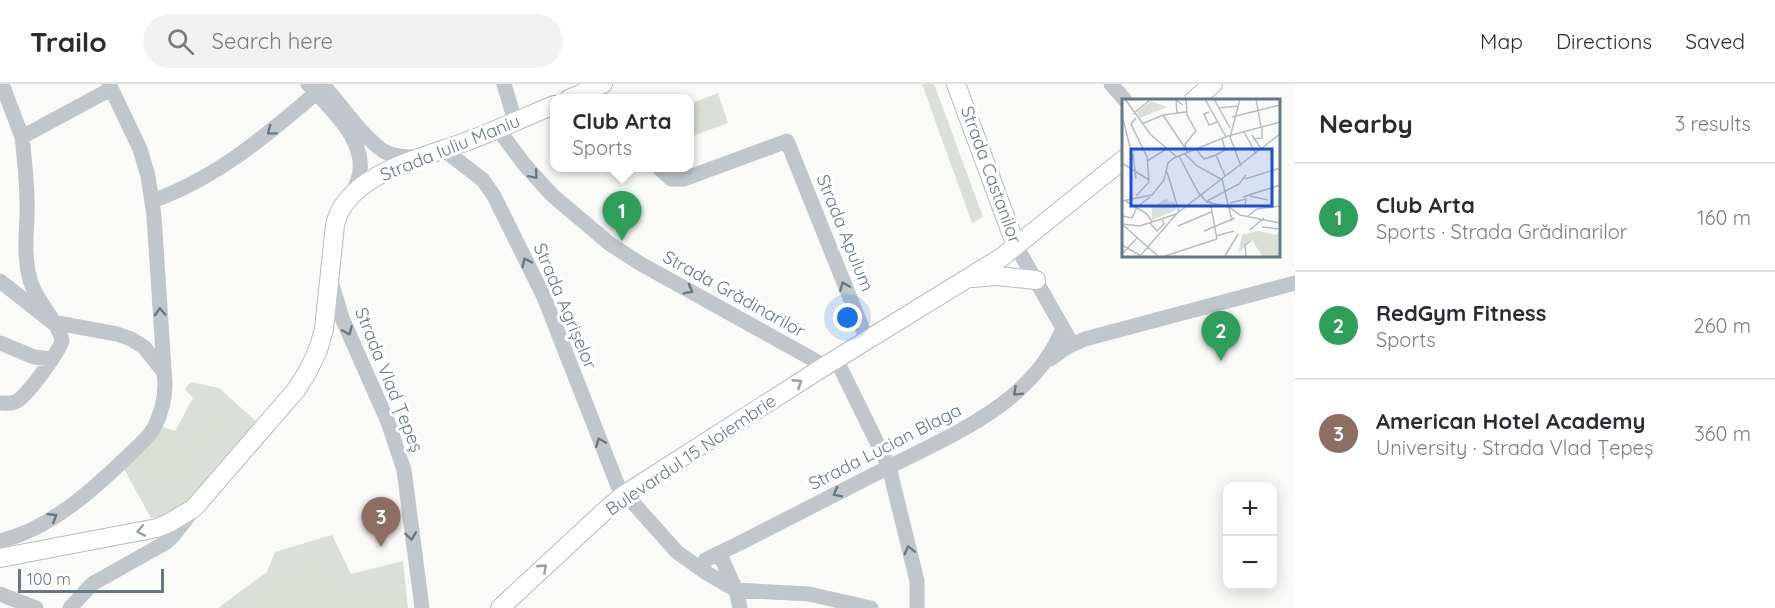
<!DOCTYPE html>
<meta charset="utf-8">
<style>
body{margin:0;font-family:Quicksand,sans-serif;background:#f2f2f3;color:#2b2b33}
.controls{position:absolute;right:18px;bottom:18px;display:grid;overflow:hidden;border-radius:12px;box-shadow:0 3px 15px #0003}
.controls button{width:54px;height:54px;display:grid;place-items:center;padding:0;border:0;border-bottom:2px solid #e1e1e2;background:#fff;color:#2b2b33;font:30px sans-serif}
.scale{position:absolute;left:18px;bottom:15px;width:146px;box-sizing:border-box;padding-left:6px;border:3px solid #667882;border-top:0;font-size:16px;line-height:21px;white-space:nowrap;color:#667882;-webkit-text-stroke:4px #fff;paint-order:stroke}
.you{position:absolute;left:848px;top:234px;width:21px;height:21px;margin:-15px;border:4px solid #fff;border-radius:50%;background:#1a73e8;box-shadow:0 0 0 9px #1a73e833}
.badge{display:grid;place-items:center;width:39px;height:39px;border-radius:50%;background:#b45309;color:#fff;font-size:20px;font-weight:700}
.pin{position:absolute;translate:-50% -50px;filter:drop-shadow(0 2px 3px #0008)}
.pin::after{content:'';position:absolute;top:32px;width:21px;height:18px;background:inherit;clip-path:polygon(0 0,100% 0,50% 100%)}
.popup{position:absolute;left:550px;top:10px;width:144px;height:78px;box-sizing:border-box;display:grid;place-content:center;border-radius:12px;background:#fff;filter:drop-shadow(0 2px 4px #0005);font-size:20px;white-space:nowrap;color:#7c7c81}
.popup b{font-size:22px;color:#2b2b33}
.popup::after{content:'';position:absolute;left:50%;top:100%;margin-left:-12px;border:12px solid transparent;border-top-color:#fff}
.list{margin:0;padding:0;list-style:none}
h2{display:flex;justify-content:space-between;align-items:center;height:78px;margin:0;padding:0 24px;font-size:26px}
h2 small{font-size:20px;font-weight:400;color:#7c7c81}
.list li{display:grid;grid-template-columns:39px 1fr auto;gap:18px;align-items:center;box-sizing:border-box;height:108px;padding:0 24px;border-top:2px solid #e1e1e2}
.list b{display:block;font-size:22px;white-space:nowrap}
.list p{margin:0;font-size:20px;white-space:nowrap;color:#7c7c81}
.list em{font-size:20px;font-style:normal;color:#7c7c81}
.icon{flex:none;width:33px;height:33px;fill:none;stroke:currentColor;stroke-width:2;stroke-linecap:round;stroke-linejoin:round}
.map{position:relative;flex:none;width:1295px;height:524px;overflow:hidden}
header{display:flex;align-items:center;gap:36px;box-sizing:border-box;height:84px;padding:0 30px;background:#fff;border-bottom:2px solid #e1e1e2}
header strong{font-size:28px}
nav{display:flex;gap:33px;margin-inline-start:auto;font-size:21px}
.search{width:420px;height:54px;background:#f2f2f3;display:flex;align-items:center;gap:15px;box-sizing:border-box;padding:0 21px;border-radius:33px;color:#7c7c81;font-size:22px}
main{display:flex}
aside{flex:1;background:#fff}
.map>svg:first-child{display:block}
.green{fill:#dadfd7}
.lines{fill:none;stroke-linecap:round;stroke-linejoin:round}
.major-casing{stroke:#b5bbbe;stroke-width:20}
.minor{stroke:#c1c6ca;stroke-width:15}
.major{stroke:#fff;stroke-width:18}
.oneway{stroke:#667882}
.oneway2{stroke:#94a0a8}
.labels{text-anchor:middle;stroke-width:6;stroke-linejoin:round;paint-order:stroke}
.street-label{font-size:18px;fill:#667882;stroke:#fff}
.inset-road{fill:none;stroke:#b6bec2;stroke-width:1.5}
.view{fill:#1d4ed8;fill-opacity:0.15;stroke:#1d4ed8;stroke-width:3}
.inset-edge{fill:none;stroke:#667882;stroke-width:3}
</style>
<header>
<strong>Trailo</strong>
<div class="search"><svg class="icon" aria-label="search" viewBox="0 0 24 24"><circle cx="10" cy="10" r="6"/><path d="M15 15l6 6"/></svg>Search here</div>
<nav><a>Map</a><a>Directions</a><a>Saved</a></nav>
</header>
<main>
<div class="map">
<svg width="1295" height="524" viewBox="0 0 1295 524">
<rect width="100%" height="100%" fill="#fafaf8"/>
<path class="green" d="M922 0H934L983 133 972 139Z
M718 9 728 39 690 53V20Z
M191 298 219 304 258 339 192 413 169 430 151 434 124 385 160 342 175 347 193 314 185 305Z
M332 451 351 490 403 477 408 524H218L267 488 275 468Z"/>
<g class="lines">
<defs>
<path id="major" d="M956 0 1016 162
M569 15 603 0
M1194 16 1213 0
M972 194 997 192 1036 196
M0 474 157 444 169 439 194 424 296 306 307 289 318 266 324 245 335 141C346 90 423 74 465 58 495 47 525 33 554 21
M500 524 608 424 625 410 825 282 1002 173 1124 75"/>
</defs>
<use href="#major" class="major-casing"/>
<path class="minor" d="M2 0 22 53 111 5
M308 0C335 30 380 68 351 110
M322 0C342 21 359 49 382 66 392 73 407 73 419 73
M504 0 515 37
M1111 0 1125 16
M498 45 524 80 552 111 610 160 641 180 825 282
M444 66 483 96 494 112 544 213 618 402 677 468 705 488 736 506 809 510 871 524
M659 84 671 95H684L787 57 867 256
M152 117C215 95 266 52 316 9
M1016 162 1068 253
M330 194 342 234 388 338 404 386 422 524
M0 197 52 238 117 250 131 255 144 263 163 287
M0 259 34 273 51 275
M836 275 889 383 917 497V524
M1050 275 1067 263 1085 255 1295 199
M0 319C4 319 10 320 15 318 26 314 58 269 62 257 59 238 36 218 30 196 24 174 26 154 27 132 28 106 25 79 22 53
M0 457C50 445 93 406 129 371 137 363 148 354 154 344 161 330 165 315 165 300L154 132 148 92 140 65 109 0
M719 469 736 506 740 524
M703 486 705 476 736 461C784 437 831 412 879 388 948 352 1032 322 1063 244
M0 510 36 524
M70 524 92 500 165 459 173 452 191 429"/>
<use href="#major" class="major"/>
</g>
<defs><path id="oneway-chevron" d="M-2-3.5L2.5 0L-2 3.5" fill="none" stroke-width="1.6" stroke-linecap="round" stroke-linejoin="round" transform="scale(1.5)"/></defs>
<g class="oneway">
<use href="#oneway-chevron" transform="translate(271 47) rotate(143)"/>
<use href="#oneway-chevron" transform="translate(534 91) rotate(49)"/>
<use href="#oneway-chevron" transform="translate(526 178) rotate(-116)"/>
<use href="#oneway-chevron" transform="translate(844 202) rotate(-112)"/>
<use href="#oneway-chevron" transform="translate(689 206) rotate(28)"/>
<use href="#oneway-chevron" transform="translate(160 228) rotate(-93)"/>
<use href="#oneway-chevron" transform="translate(348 247) rotate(67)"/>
<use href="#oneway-chevron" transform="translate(1017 308) rotate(137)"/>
<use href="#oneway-chevron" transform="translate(600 358) rotate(-112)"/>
<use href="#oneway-chevron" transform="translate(837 409) rotate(153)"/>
<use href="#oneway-chevron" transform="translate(53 433) rotate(-32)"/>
<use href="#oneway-chevron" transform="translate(411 452) rotate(83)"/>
<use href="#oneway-chevron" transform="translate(909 466) rotate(-104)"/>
</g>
<g class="oneway2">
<use href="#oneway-chevron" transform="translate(798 299) rotate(-33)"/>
<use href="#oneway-chevron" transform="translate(141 447) rotate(169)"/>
<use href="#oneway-chevron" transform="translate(543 484) rotate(-43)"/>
</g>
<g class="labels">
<g class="street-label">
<text transform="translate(450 64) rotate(-22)" y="6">Strada Iuliu Maniu</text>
<text transform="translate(991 91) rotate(70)" y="6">Strada Castanilor</text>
<text transform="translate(845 149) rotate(68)" y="6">Strada Apulum</text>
<text transform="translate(734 210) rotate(29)" y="6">Strada Grădinarilor</text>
<text transform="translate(565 222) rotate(67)" y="6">Strada Agrișelor</text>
<text transform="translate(389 296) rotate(68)" y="6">Strada Vlad Țepeș</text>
<text transform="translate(885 363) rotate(-27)" y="6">Strada Lucian Blaga</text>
<text transform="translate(691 371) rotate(-34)" y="6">Bulevardul 15 Noiembrie</text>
</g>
</g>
<g transform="translate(1122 15)">
<rect width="158" height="158" fill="#fafaf8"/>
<path d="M29 2 45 8 18 19 15 13ZM45 99 47 103 53 102 54 111 30 121V108ZM136 132 154 136 157 133V157H140L130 141 116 154 120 136Z" fill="#dadfd7"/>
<path class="inset-road" d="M3 0 29 36 55 58M64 0 65 16 74 32 63 45 65 54M83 0 104 38M92 0 108 29M118 0 108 38 119 67M134 0 139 28M96 9 116 7M87 13 82 15 87 26 95 23M55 14 54 1 61 6M11 15 29 0M41 16 63 49M110 18 158 6M1 20 8 48M20 25 41 16 64 13M122 33 134 55M130 36 140 51M131 40 140 39V28M74 50 82 60 94 56 103 51 100 39M11 55 14 80M63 55 75 67 99 80M94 56 103 77M57 57 76 93 85 103 107 108 118 116 158 124M25 62 43 51M0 64 27 81M100 80 110 122M123 80 158 69M14 97 27 83 25 58 9 25 14 19M128 97 146 101M121 98 158 86M0 102 30 96 42 81 46 64 52 59 106 37 158 23M4 102 25 115 30 123M85 102 117 85 124 76M88 102 95 140M108 104 124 100 123 106M0 117 10 119 15 108 28 98M126 117 135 110 158 107M28 124 35 132 42 125 40 120M0 125 18 127 54 115 158 35M1 126 36 157M56 127 89 113M140 128 158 130M128 131 142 119M82 132 113 119M94 137 112 132M0 146 19 157M0 155 15 139M18 157 57 112 45 73M43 157 95 140M103 157 116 135M124 157 123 146 129 142"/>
<path class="view" d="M9 50H150V107H9Z"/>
<rect width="158" height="158" class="inset-edge"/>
</g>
</svg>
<div class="controls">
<button>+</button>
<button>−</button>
</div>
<div class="scale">100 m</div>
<div class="you"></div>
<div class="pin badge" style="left:622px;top:157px;background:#2e9e5b">1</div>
<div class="popup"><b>Club Arta</b>Sports</div>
<div class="pin badge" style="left:1221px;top:277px;background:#2e9e5b">2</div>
<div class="pin badge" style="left:381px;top:463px;background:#8d6e63">3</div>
</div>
<aside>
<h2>Nearby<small>3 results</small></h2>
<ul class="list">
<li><span class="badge" style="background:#2e9e5b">1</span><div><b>Club Arta</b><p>Sports · Strada Grădinarilor</p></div><em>160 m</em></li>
<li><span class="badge" style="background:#2e9e5b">2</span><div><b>RedGym Fitness</b><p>Sports</p></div><em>260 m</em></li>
<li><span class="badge" style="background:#8d6e63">3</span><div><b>American Hotel Academy</b><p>University · Strada Vlad Țepeș</p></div><em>360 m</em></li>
</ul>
</aside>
</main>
